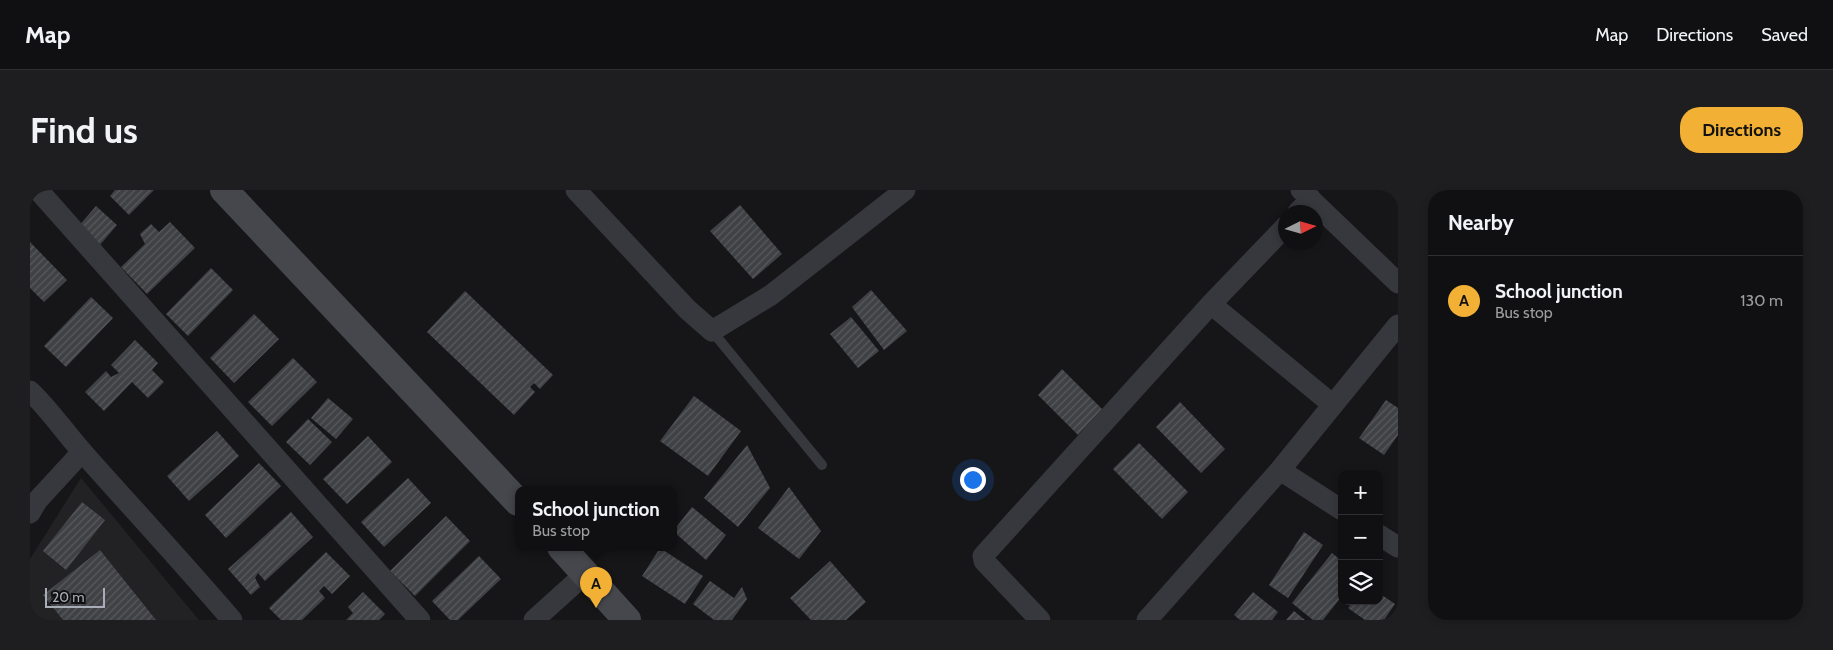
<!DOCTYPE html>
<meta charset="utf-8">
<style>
body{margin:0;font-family:Cabin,sans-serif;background:#1e1e20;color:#f1f3f6}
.controls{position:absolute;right:15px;bottom:15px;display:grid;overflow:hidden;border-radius:10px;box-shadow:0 2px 8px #0003}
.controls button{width:45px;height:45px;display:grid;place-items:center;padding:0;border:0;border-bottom:1px solid #303032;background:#101012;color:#f1f3f6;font:25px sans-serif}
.compass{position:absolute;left:1248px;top:15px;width:45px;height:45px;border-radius:50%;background:#101012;box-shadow:0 2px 8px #0003;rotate:85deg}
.scale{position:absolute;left:15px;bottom:12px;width:60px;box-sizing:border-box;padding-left:5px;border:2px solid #a8adb8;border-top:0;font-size:14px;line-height:18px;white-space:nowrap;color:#a8adb8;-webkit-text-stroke:4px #111113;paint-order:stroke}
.you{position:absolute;left:942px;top:289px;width:18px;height:18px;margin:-12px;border:4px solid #fff;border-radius:50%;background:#1a73e8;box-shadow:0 0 0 8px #1a73e833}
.badge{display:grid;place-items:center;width:32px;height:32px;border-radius:50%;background:#f2b134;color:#111;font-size:16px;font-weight:700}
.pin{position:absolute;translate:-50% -41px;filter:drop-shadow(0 1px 2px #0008)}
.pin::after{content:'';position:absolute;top:26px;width:18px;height:15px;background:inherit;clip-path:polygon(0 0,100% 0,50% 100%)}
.popup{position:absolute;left:485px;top:296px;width:162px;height:65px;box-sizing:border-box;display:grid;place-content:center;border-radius:10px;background:#101012;filter:drop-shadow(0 1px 4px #0005);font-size:16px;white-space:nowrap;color:#9c9d9f}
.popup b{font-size:19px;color:#f1f3f6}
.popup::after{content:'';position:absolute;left:50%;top:100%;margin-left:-10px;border:10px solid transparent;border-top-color:#101012}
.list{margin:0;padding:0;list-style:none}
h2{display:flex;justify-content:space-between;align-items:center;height:65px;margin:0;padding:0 20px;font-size:21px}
h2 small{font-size:16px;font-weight:400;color:#9c9d9f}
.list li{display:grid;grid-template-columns:32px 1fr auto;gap:15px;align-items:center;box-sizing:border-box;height:90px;padding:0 20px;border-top:1px solid #303032}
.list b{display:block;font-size:19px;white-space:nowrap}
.list p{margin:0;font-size:16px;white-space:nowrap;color:#9c9d9f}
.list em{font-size:16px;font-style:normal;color:#9c9d9f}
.icon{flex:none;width:28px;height:28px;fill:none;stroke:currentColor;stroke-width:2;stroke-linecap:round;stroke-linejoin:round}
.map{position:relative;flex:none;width:1368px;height:430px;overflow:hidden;border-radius:20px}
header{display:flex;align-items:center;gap:30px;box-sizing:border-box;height:70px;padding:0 25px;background:#101012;border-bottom:1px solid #303032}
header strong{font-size:24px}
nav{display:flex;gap:28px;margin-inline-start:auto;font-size:18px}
.intro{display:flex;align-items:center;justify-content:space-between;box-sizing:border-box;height:120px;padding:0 30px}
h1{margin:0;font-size:35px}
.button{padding:12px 22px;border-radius:20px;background:#f2b134;color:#111;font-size:18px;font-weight:700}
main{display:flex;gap:30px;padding:0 30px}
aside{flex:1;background:#101012;border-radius:20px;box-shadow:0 2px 8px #0003}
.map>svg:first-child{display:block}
.built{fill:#222225}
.building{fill:url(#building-hatch)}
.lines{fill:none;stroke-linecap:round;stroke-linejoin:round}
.lane{stroke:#37383d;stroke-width:10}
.street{stroke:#37383d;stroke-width:21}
.secondary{stroke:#45474d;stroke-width:28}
</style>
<header>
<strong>Map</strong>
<nav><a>Map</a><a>Directions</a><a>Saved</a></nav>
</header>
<div class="intro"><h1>Find us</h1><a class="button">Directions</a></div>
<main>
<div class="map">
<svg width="1368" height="430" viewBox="0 0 1368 430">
<defs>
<pattern id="building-hatch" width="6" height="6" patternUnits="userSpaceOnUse" patternTransform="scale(1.25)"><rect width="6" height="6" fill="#404145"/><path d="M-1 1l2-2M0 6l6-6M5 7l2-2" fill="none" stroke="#595a5e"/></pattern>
</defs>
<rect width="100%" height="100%" fill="#161618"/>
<path class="built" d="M51 288 169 430H0V369Z"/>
<path class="building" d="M85 0H124L99 25 80 6Z
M710 15 752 64 723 89 680 41Z
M66 16 87 35 69 56 48 37Z
M140 32 165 58 117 104 91 77 115 54 110 44 121 34 129 42Z
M0 52 37 90 14 112 0 98Z
M181 78 203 100 158 146 136 124Z
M841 100 877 141 854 160 822 117Z
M435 101 523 185 510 199 504 193 500 197 505 202 484 225 397 142Z
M61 107 83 128 36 177 14 156Z
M224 124 249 149 204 193 180 168Z
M821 127 849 161 828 178 800 144Z
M105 150 128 173 122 180 134 192 118 208 102 192 74 221 55 202 76 181 81 187 89 183 81 175Z
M263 168 287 192 242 236 218 212Z
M1032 179 1072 219 1048 245 1008 205Z
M664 206 711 241 678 286 630 251Z
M298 208 323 229 306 249 281 228Z
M1356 210 1368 218V245L1354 265 1329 248Z
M1150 212 1195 259 1171 283 1126 237Z
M278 229 302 252 280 275 256 252Z
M187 241 209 266 159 311 137 286Z
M338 246 362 272 317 314 293 289Z
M1109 253 1158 302 1132 329 1083 279Z
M717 255 740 298 708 337 674 308Z
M229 273 251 296 196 348 175 325Z
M378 288 401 313 354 357 331 332Z
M759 297 791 341 769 369 728 338Z
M52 312 75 330 36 380 13 361Z
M662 317 696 345 676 370 644 342V340Z
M261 322 283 347 235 391 228 383 225 388 230 397 221 405 198 379Z
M416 326 440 351 385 406 360 381Z
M1274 342 1293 355 1258 408 1239 395Z
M630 358 673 386 655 414 612 386Z
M70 360 126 430H33L13 405Z
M296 362 320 386 302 404 294 396 289 401 295 408 272 430H251L239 418Z
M1302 363 1312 371V406L1293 430H1283L1262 413Z
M449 366 471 389 428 430H420L402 411Z
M800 371 836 412 816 430H781L760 408Z
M680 391 704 408 712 397 717 409 702 430H684L663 414Z
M333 402 355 424 349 430H316L323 423 318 417Z
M1223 402 1248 422 1242 430H1210L1204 425Z
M1349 403 1365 414 1354 430H1335L1318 418 1323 411H1349Z
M1264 421 1275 430H1256Z"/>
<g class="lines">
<path class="lane" d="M682 141 792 275"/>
<path class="street" d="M8 0 390 430
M546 0 657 119 682 141 741 105 875 0
M1271 0 1368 93
M1268 22 1281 9
M1181 114 1303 215
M0 201C21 221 36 244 55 265 104 320 154 374 202 430
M1250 280 1312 320
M0 323 7 311 52 262
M1349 345 1368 357
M504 430 556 383
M1010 430 954 371 953 366 1181 114 1256 36
M1117 430 1250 280 1368 135"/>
<path class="secondary" d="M194 0 488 312
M531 357 597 430"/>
</g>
</svg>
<div class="controls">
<button>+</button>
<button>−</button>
<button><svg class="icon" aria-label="layers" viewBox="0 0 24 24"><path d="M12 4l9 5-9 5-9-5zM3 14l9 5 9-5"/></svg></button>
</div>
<svg class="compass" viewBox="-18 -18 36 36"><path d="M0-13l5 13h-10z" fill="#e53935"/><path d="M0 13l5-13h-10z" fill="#9c9d9f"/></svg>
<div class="scale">20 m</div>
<div class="you"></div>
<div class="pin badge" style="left:566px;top:418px">A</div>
<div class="popup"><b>School junction</b>Bus stop</div>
</div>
<aside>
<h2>Nearby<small></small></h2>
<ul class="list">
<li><span class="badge">A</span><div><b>School junction</b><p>Bus stop</p></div><em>130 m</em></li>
</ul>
</aside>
</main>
